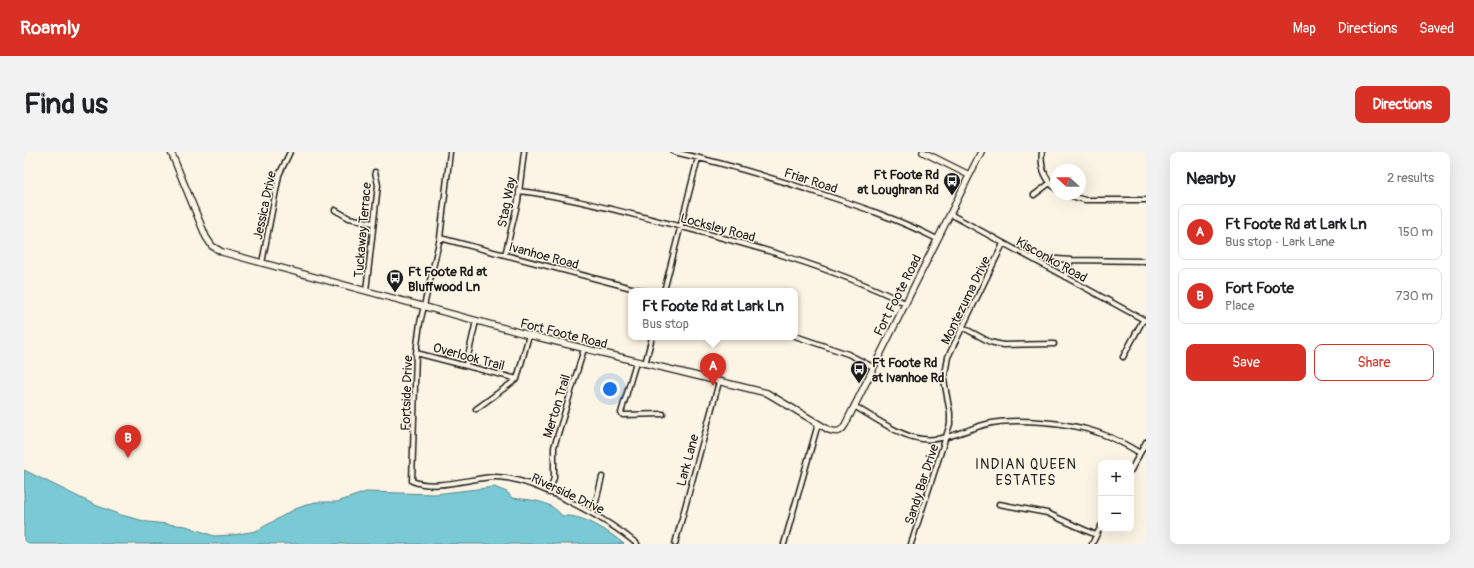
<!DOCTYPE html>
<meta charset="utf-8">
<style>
body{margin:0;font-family:Pangolin,sans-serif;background:#f2f2f2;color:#202124}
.controls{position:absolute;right:12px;bottom:12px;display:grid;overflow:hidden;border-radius:8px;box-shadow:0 4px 16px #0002}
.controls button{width:36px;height:36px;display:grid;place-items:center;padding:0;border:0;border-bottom:1px solid #e0e0e0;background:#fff;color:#202124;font:20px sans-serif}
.compass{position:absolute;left:1026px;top:12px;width:36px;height:36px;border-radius:50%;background:#fff;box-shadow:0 4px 16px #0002;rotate:291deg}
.you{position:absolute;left:586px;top:237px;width:14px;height:14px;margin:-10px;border:3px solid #fff;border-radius:50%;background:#1a73e8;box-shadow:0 0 0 6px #1a73e833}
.badge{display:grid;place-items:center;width:26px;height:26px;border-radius:50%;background:#d93025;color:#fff;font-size:13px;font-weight:700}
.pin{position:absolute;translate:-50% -33px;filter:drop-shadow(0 1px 2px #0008)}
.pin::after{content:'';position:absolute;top:21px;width:14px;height:12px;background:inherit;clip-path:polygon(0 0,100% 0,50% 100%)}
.popup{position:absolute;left:604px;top:136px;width:170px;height:52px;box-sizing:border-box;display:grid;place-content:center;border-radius:8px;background:#fff;filter:drop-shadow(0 1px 3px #0005);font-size:13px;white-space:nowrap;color:#757577}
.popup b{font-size:15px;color:#202124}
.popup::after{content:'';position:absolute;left:50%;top:100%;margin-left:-8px;border:8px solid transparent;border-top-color:#fff}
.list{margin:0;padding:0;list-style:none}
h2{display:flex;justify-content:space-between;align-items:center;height:52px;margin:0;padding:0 16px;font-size:17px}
h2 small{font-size:13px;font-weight:400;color:#757577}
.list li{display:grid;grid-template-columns:26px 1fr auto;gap:12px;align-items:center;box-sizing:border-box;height:56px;margin:0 8px 8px;padding:0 8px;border:1px solid #e0e0e0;border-radius:8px}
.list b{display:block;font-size:15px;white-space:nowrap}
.list p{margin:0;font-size:13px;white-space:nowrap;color:#757577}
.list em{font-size:13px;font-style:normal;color:#757577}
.actions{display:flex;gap:8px;padding:12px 16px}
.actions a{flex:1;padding:9px 0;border:1px solid #d93025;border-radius:8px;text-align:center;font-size:14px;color:#d93025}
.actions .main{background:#d93025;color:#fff}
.map{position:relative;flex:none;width:1122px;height:392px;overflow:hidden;border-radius:8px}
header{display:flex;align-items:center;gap:24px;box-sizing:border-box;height:56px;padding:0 20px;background:#d93025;color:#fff}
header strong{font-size:19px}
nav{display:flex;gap:22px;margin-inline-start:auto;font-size:14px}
.intro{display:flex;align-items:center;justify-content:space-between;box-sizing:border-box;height:96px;padding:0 24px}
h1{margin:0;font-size:28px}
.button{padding:10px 18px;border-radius:8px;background:#d93025;color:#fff;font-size:14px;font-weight:700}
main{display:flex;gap:24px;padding:0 24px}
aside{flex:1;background:#fff;border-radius:8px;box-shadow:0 4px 16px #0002}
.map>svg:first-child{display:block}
.water{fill:#7acad6;stroke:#54848c}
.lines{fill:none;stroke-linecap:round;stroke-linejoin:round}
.street-casing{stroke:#1c1c1c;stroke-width:7}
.secondary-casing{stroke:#1c1c1c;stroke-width:8}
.street{stroke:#fcf5e5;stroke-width:4}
.secondary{stroke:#fcf5e5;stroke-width:5.5}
.labels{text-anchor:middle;stroke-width:3;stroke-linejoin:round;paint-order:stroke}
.poi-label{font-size:13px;font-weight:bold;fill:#1c1c1c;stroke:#fcf5e5;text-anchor:start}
.street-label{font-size:13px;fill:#1c1c1c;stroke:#fcf5e5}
.neighbourhood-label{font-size:14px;letter-spacing:1px;fill:#1c1c1c;stroke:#fcf5e5}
</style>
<header>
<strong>Roamly</strong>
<nav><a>Map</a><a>Directions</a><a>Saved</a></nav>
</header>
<div class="intro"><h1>Find us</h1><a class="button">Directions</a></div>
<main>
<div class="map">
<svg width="1122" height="392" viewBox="0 0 1122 392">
<rect width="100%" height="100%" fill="#fcf5e5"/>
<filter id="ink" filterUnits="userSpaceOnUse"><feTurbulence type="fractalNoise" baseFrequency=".025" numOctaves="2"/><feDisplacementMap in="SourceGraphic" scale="8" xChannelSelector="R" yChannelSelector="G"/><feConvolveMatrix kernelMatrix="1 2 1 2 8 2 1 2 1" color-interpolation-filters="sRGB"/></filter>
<g filter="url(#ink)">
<path class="water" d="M0 318 71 353 97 363 124 370 162 374 190 384 209 383 232 379 271 357 291 350H313L342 340 411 342 470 335 483 340 488 346C507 348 526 348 538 364 559 362 584 379 600 392H0Z"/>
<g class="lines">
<defs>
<path id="street" d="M426 0 416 86 396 171 392 201 388 329C411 339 446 326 470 325 507 324 585 368 613 392
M650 0C699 11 746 25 794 41 835 54 874 67 913 87
M1018 0C1016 14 1021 27 1032 37
M495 39C546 45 594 59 643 71 723 92 806 114 881 151
M1040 42 1061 48H1122
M1010 43 1026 31
M311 58 325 66 349 71
M926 62 1122 169
M416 86 619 139
M481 103 494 49 500 0
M1007 105 1047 108 1122 109
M238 111 255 23 266 0
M1041 125 1047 108
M342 139 354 33 351 20
M640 139 674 6
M938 175 966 190 979 193 1030 192
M771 184 824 202 849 215
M392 201 493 227
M1099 205 1119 168
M612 210 597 261 599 263 639 262
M621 212 628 185
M442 213 452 169
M493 227 505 183
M830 254C849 265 877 285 898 287 920 290 943 277 963 272 991 265 1048 271 1075 281 1090 286 1103 293 1116 301
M452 257 493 227
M1107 318 1122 290
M525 341 530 326V295L560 197
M975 352 1023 361 1072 383
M569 362 578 325
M651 392 695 230
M760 392 794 272
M887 392 926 272V261L920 228 924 205 979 92
M1068 392 1077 374"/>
<path id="secondary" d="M147 0 182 85 188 94 198 100 505 183 743 241 805 278C813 281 817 280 821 273L957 0
M899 0 945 23"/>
</defs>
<use href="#street" class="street-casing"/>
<use href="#secondary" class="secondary-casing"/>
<use href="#street" class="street"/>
<use href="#secondary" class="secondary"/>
</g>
</g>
<defs>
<symbol id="bus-pin" viewBox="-11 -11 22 30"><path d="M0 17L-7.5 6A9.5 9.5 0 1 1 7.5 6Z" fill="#1c1c1c" stroke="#fcf5e5"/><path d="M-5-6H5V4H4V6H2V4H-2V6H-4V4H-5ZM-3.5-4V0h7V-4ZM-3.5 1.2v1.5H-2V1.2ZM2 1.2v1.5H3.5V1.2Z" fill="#fff"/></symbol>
</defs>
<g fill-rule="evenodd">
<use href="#bus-pin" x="918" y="19" width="20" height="27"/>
<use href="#bus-pin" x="361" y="116" width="20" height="27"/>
<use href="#bus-pin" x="825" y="207" width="20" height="27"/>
</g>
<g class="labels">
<g class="poi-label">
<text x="915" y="27" text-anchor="end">Ft Foote Rd<tspan x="915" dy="15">at Loughran Rd</tspan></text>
<text x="384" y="124">Ft Foote Rd at<tspan x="384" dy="15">Bluffwood Ln</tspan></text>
<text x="848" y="215">Ft Foote Rd<tspan x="848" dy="15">at Ivanhoe Rd</tspan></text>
</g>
<g class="street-label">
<text transform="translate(787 28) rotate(18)" y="5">Friar Road</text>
<text transform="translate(482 50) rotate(-79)" y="5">Stag Way</text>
<text transform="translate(240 53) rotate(-78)" y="5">Jessica Drive</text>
<text transform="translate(694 75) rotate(15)" y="5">Locksley Road</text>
<text transform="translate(338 78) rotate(-85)" y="5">Tuckaway Terrace</text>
<text transform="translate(520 103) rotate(15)" y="5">Ivanhoe Road</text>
<text transform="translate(1028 107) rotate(29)" y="5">Kisconko Road</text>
<text transform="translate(873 143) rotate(-63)" y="5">Fort Foote Road</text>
<text transform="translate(941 148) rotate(-64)" y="5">Montezuma Drive</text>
<text transform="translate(540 181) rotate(14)" y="5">Fort Foote Road</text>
<text transform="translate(445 204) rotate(15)" y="5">Overlook Trail</text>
<text transform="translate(382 241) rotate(-88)" y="5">Fortside Drive</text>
<text transform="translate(532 254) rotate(-73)" y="5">Merton Trail</text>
<text transform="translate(663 308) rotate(-75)" y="5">Lark Lane</text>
<text transform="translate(897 332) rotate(-72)" y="5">Sandy Bar Drive</text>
<text transform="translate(544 341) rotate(25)" y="5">Riverside Drive</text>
</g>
<g class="neighbourhood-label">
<text x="1002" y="317">INDIAN QUEEN<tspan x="1002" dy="16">ESTATES</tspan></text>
</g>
</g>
</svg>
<div class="controls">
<button>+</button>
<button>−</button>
</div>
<svg class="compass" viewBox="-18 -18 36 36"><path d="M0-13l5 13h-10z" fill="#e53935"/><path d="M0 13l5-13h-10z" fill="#757577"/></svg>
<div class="you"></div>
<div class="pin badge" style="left:689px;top:234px">A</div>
<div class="popup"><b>Ft Foote Rd at Lark Ln</b>Bus stop</div>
<div class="pin badge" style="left:104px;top:306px">B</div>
</div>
<aside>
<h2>Nearby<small>2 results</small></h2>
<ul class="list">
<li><span class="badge">A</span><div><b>Ft Foote Rd at Lark Ln</b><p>Bus stop · Lark Lane</p></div><em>150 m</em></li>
<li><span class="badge">B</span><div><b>Fort Foote</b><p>Place</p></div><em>730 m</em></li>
</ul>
<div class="actions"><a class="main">Save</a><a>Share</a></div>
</aside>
</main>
